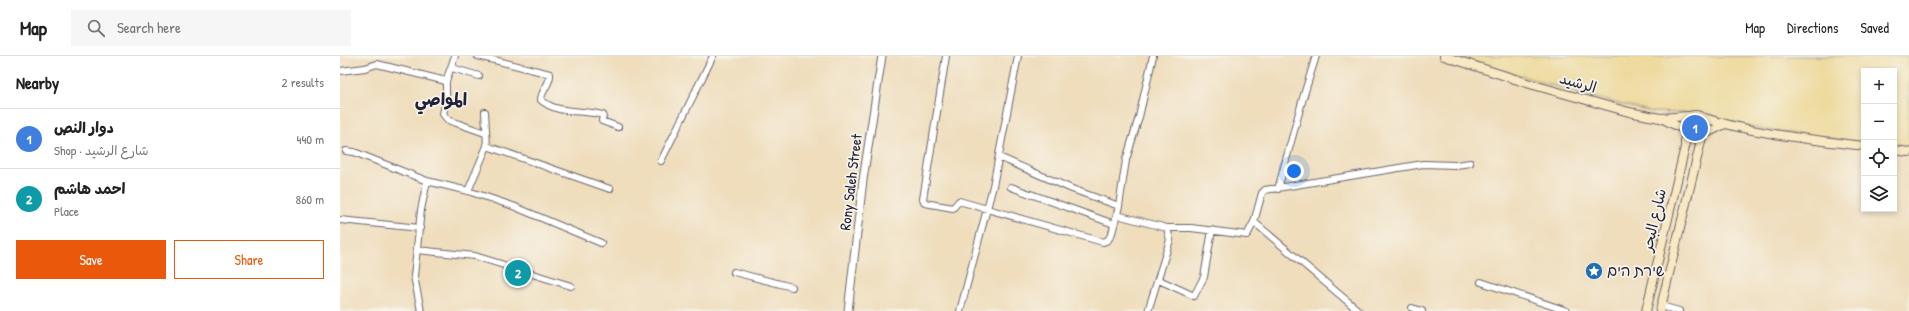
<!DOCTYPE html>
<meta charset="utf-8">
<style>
body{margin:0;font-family:"Patrick Hand","Playpen Sans Arabic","Playpen Sans Hebrew",sans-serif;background:#f6f6f6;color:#222}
.controls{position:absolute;right:12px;top:12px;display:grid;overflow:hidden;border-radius:0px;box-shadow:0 2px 6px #0003}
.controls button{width:36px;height:36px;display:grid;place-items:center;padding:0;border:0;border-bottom:1px solid #e0e0e0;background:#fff;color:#222;font:20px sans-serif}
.you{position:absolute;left:954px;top:115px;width:14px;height:14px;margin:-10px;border:3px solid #fff;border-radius:50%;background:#1a73e8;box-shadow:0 0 0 6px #1a73e833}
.badge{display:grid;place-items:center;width:26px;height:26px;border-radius:50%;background:#ea580c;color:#fff;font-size:13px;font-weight:700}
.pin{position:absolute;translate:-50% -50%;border:2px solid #fff;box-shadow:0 1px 4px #0006}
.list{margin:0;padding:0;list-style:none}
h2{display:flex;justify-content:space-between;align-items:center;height:52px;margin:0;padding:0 16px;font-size:17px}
h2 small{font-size:13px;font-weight:400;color:#767676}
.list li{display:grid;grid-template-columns:26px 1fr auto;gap:12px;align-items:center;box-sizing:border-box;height:60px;padding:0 16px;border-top:1px solid #e0e0e0}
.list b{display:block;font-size:15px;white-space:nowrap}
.list p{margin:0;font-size:13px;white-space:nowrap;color:#767676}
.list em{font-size:13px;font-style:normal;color:#767676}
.actions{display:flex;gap:8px;padding:12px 16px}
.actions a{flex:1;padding:9px 0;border:1px solid #ea580c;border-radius:0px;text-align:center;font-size:14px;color:#ea580c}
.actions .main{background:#ea580c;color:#fff}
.icon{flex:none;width:22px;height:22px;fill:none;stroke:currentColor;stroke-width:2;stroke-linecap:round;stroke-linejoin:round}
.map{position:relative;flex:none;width:1569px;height:255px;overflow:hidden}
header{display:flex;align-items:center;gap:24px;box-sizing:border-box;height:56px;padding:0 20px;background:#fff;border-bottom:1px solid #e0e0e0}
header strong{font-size:19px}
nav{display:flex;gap:22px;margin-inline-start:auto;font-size:14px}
.search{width:280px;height:36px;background:#f6f6f6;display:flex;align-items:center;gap:10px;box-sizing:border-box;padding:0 14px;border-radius:0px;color:#767676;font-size:15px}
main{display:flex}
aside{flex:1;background:#fff}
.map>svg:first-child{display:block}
.sand{fill:#eeda9e;stroke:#887e6c}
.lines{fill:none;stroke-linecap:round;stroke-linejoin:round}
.minor-casing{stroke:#6a6368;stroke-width:8}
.tertiary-casing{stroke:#6a6368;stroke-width:9}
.secondary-casing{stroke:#6a6368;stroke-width:10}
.minor{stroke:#fff;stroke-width:6}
.tertiary{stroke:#fff;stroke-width:7}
.secondary{stroke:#f8e8c3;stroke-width:8}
.labels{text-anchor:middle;stroke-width:3.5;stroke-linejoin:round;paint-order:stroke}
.street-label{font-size:15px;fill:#22223b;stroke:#f7f3e8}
.poi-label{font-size:15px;fill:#22223b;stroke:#f7f3e8;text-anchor:start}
.quarter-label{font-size:17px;font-weight:bold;fill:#22223b;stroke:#f7f3e8}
</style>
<header>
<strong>Map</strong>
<div class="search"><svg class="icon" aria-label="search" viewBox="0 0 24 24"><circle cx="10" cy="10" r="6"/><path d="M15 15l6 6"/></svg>Search here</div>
<nav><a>Map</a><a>Directions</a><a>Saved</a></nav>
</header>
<main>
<aside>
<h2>Nearby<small>2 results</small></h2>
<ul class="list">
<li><span class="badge" style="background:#3f7fe0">1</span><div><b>دوار النص</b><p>Shop · شارع الرشيد</p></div><em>440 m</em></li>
<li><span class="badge" style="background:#0f9aa8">2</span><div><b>احمد هاشم</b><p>Place</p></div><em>860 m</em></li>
</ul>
<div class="actions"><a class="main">Save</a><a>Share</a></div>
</aside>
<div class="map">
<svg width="1569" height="255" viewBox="0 0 1569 255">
<rect width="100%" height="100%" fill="#f7f3e8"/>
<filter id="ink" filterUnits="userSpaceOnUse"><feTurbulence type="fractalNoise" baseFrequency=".025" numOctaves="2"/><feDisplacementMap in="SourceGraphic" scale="8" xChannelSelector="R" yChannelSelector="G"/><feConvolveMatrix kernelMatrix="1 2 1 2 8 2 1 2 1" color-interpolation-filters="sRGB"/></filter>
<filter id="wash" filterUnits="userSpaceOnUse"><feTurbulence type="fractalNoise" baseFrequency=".012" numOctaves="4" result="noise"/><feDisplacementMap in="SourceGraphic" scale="16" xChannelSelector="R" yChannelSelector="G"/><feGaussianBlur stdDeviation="0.9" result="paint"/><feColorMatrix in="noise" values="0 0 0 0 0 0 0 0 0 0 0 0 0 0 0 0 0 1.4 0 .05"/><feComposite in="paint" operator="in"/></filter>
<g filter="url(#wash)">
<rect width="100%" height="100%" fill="#efddbc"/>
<path class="sand" d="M1115 0H1569V92L1554 91V15H1524V87L1420 73 1385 64 1369 58 1312 56 1241 38Z"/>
</g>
<g filter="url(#ink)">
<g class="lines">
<defs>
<path id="minor" d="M115 0 106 25V45L103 58 108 64 145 77
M138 0 210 18C211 28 201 34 201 44 218 59 243 53 263 59L262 65 278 71
M606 0 583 143 585 147 613 152 619 145 763 186 768 184 772 177 779 150 786 104 799 61 813 0
M112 12 139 20
M0 15 25 12 37 8 106 25
M147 90 270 133
M6 95 14 96 87 125 128 135 173 150 261 187
M659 101 732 133 779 150
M321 105 373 0
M671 131 774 168
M938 133 963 42 976 0
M128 135 147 90 145 56
M777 159 827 172H851L907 179 914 166 922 137 925 134 1083 108 1116 109 1130 107
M0 164 80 172
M914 166 1019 255
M77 194 135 200 231 230
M394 216 452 231
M819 224 854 240 864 221 872 174
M1141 226 1227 255
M1321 250 1339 255
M1072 252 1082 255
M81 255 74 220 81 154 87 125
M620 255 653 130 678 0
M808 255 830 184 827 172"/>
<path id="tertiary" d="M508 255 523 124 542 0"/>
<path id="secondary" d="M1104 0 1190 28 1289 56 1320 62 1349 60
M1343 71a12 12 0 1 1 24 0a12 12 0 1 1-24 0Z
M1361 61C1414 78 1469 83 1524 90
M1321 62 1343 73
M1365 78 1385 68
M1554 94 1569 96
M1306 255 1345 91V78
M1320 255 1362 81"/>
</defs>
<use href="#minor" class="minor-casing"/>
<use href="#tertiary" class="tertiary-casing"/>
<use href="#secondary" class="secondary-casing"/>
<use href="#minor" class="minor"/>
<use href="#tertiary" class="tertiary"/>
<use href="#secondary" class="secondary"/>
</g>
</g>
<defs>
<symbol id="sight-disc" viewBox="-11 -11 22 22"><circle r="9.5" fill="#1f6fb2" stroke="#f7f3e8"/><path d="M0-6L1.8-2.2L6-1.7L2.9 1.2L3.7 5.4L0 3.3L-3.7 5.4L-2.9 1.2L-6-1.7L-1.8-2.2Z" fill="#fff"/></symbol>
</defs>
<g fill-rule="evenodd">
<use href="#sight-disc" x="1244" y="205" width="20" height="20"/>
</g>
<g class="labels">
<g class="street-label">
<text transform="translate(1238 27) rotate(16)" y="5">الرشيد</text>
<text transform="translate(511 126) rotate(-83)" y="5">Rony Saleh Street</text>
<text transform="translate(1314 164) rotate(-77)" y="5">شارع البحر</text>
</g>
<g class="poi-label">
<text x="1267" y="220">שירת הים</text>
</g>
<g class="quarter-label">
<text x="101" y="49">المواصي</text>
</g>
</g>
</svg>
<div class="controls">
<button>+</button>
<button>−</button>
<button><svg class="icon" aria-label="locate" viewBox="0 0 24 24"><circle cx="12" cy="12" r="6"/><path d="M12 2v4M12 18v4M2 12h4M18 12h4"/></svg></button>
<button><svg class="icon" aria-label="layers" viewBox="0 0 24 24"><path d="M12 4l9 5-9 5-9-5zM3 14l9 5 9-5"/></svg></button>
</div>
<div class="you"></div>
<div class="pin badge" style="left:1355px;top:72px;background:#3f7fe0">1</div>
<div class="pin badge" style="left:178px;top:217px;background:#0f9aa8">2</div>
</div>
</main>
